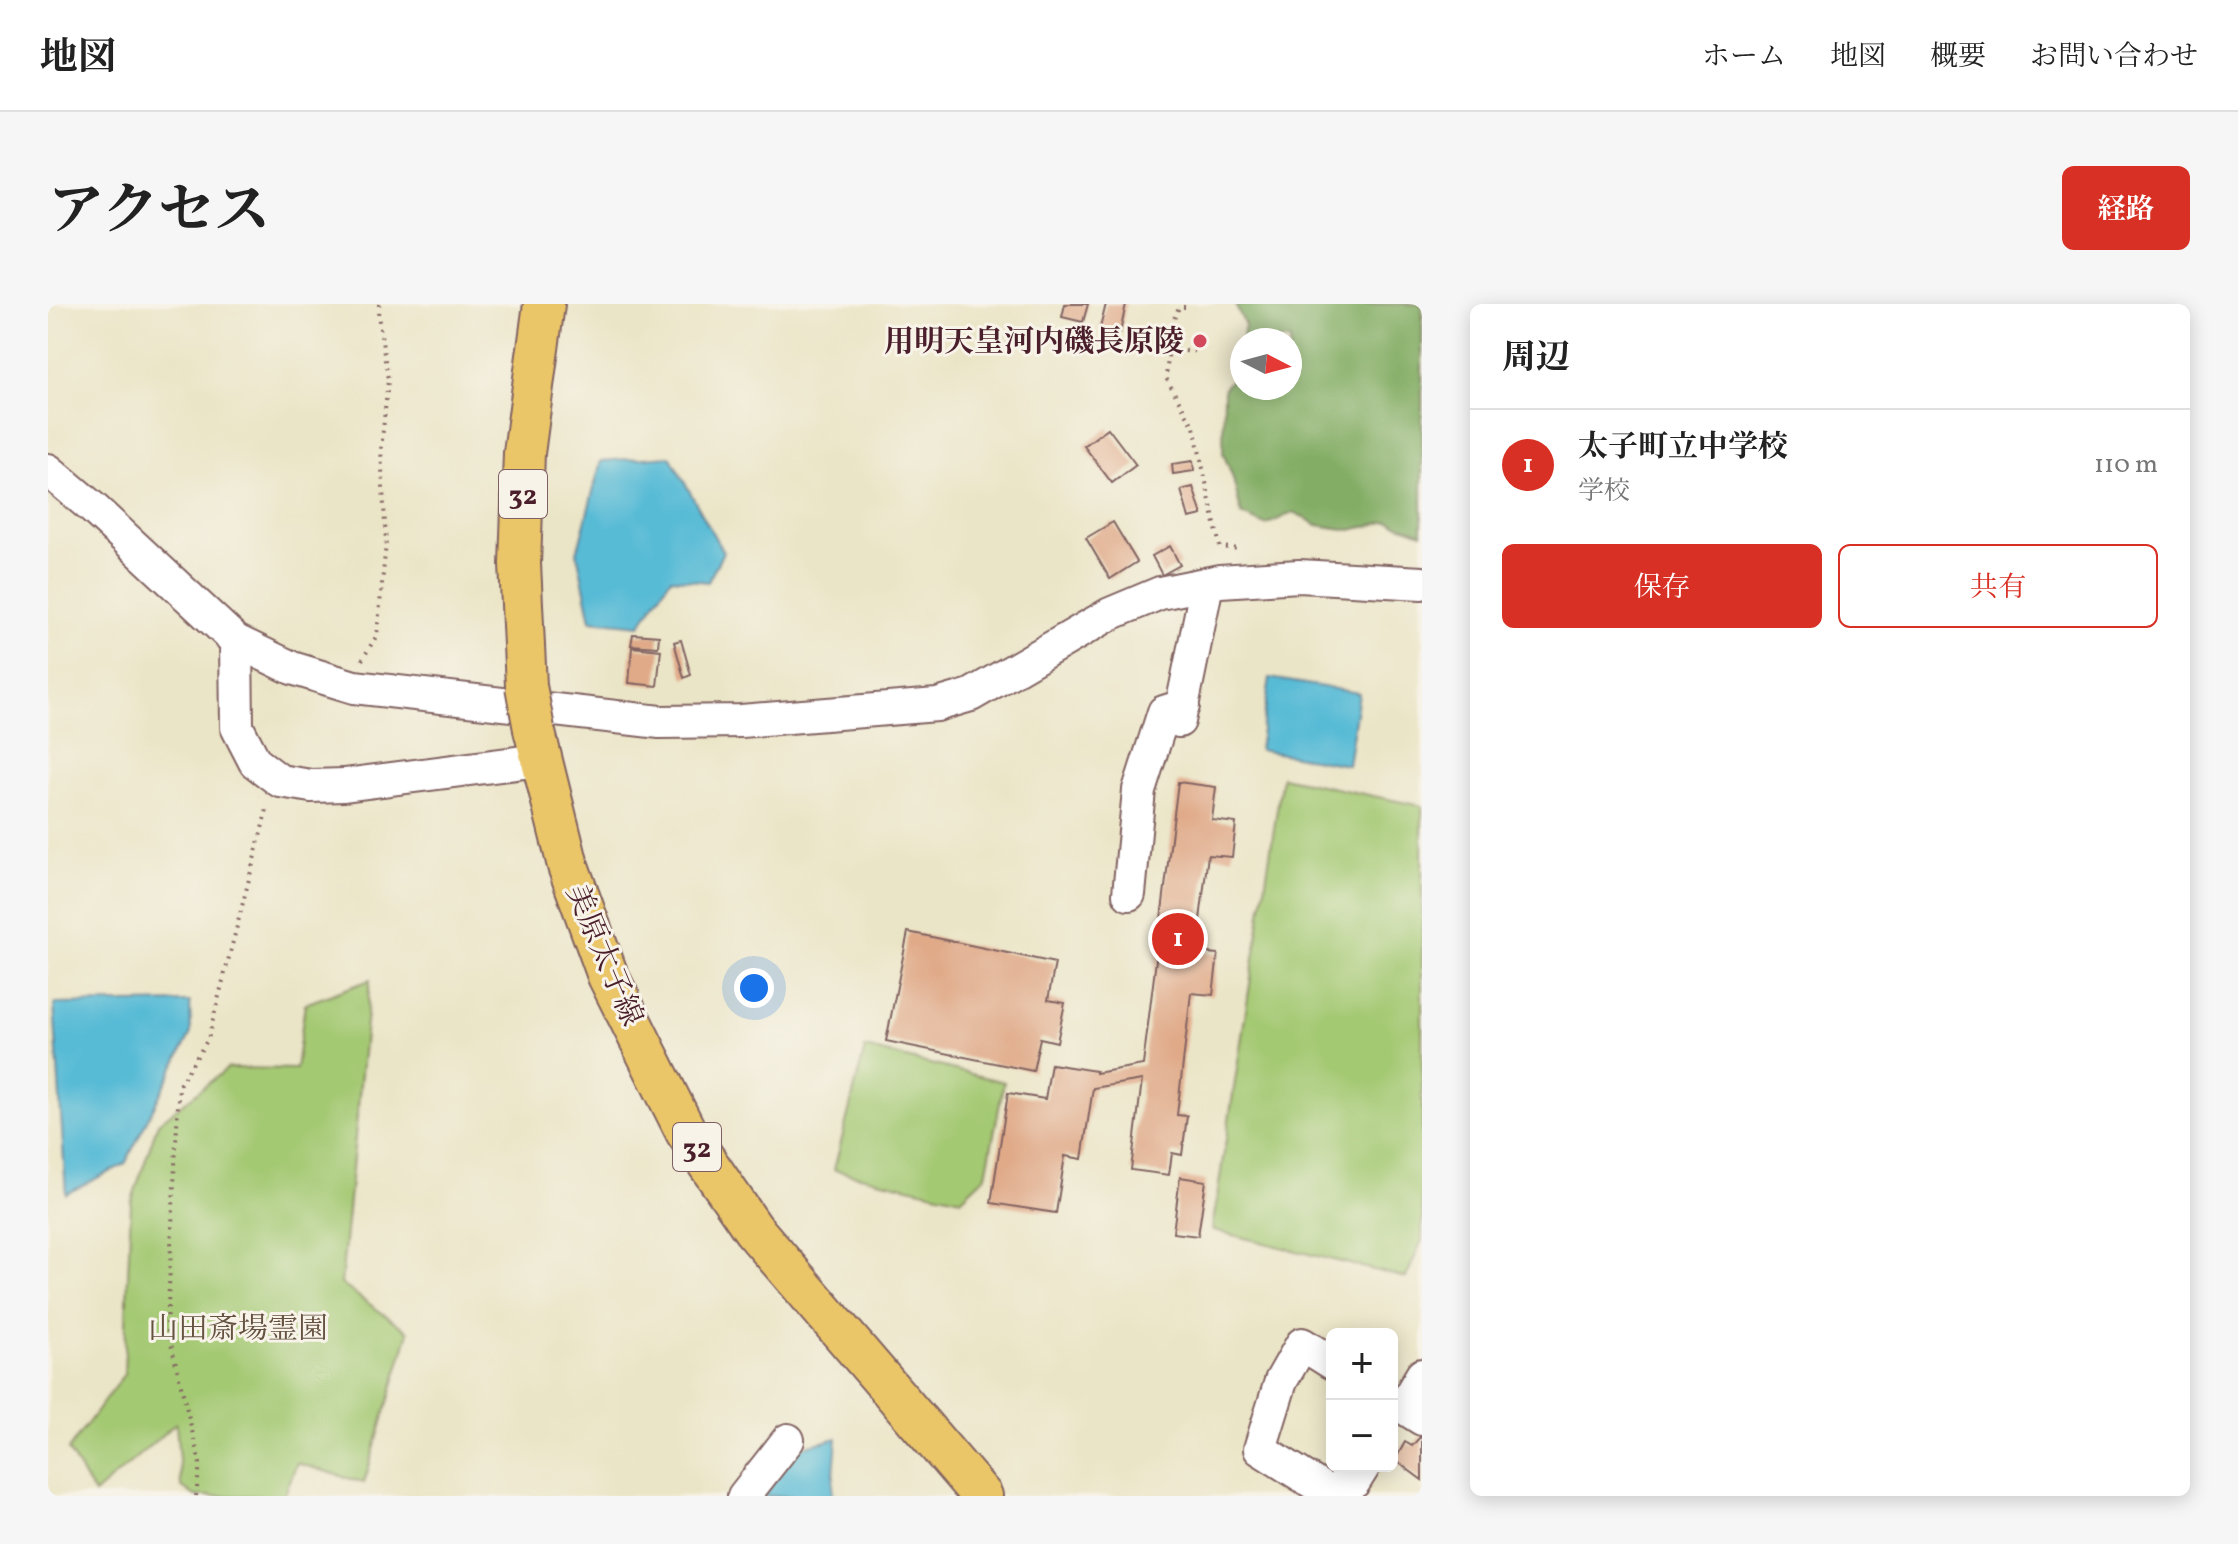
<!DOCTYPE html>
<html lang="ja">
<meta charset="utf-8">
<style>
body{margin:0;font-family:Vollkorn,"Noto Serif JP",serif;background:#f6f6f6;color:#222}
.controls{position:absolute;right:24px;bottom:24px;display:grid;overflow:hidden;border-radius:12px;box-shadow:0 4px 20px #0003}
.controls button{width:72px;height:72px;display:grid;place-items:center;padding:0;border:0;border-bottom:2px solid #e0e0e0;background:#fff;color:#222;font:40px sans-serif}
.compass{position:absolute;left:1182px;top:24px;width:72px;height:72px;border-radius:50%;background:#fff;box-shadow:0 4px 20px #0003;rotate:96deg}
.you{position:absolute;left:706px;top:684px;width:28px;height:28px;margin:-20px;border:6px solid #fff;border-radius:50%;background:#1a73e8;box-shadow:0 0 0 12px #1a73e833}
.badge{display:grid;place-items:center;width:52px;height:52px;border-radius:50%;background:#d93025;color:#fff;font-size:26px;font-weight:700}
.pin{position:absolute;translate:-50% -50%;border:4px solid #fff;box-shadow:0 2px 8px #0006}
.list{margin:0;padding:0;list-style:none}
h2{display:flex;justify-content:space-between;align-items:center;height:104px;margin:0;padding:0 32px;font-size:34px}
h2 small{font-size:26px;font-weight:400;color:#767676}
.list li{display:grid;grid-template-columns:52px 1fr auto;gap:24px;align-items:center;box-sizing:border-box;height:112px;padding:0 32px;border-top:2px solid #e0e0e0}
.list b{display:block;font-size:30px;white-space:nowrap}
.list p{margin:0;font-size:26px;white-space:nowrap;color:#767676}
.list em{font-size:26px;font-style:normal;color:#767676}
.actions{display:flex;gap:16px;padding:24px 32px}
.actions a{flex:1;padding:18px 0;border:2px solid #d93025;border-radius:12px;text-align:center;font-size:28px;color:#d93025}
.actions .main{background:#d93025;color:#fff}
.map{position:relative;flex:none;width:1374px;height:1192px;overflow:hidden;border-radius:12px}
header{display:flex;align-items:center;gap:48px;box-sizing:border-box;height:112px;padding:0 40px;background:#fff;border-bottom:2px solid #e0e0e0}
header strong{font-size:38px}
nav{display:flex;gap:44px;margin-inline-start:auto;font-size:28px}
.intro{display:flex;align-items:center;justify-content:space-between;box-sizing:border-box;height:192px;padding:0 48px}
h1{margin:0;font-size:56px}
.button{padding:20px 36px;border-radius:12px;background:#d93025;color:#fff;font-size:28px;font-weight:700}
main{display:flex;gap:48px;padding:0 48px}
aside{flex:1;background:#fff;border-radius:12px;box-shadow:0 4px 20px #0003}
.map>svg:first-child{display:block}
.green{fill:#a4c973;stroke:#77744f;stroke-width:2}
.forest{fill:#83ad65;stroke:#666648;stroke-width:2;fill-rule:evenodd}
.water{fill:#58bbd6;stroke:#516d80;stroke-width:2}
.building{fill:#e0aa89}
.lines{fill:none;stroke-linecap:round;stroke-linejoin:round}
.minor-casing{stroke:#826462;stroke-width:36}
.major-casing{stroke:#826462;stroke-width:44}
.path{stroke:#826462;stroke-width:4;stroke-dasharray:2 6;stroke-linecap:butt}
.minor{stroke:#fff;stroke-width:32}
.major{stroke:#ebc669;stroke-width:40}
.major-bridge-casing{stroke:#826462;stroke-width:44;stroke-linecap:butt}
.major-bridge{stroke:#ebc669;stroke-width:40}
.poi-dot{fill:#d1495b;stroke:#f7f3e8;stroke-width:3}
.labels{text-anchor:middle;stroke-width:6;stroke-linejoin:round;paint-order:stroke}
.shield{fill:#f7f3e8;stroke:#7e5f64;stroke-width:2}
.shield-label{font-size:28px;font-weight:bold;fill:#4a1f2b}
.poi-label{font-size:30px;font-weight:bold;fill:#4a1f2b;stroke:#f7f3e8;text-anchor:end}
.street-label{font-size:30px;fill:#4a1f2b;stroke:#f7f3e8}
.park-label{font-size:30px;fill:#655241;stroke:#f7f3e8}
</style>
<header>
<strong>地図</strong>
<nav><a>ホーム</a><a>地図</a><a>概要</a><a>お問い合わせ</a></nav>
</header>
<div class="intro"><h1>アクセス</h1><a class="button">経路</a></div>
<main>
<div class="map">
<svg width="1374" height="1192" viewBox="0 0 1374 1192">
<rect width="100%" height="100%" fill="#f7f3e8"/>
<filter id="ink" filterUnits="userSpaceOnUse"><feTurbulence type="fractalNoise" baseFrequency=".0125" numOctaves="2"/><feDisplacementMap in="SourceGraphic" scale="16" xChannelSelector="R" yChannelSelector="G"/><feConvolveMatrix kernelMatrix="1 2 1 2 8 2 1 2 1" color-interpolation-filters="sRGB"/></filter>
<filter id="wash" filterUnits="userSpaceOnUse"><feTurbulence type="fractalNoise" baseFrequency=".006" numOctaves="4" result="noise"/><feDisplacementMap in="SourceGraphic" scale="32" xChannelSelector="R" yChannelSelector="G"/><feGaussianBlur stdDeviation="1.8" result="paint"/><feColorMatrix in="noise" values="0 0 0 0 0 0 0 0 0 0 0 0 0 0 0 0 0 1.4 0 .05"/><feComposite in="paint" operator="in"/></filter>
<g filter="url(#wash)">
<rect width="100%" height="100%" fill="#ebe5c7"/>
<path class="green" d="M1234 473 1374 502V936L1358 974 1164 926Z
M322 676 293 980 361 1028 316 1179 249 1159 236 1192H147L133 1182 128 1119 46 1190 20 1146 76 1070 83 899 110 819 180 764 248 765 257 700Z
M817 744 956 778 938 871 913 895 786 866Z"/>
<path class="forest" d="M1187 0H1374V229L1341 217 1303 226 1269 221 1246 208 1218 221 1194 211 1184 171 1175 149 1176 84 1188 70 1197 21ZM1194 36H1242V84H1194Z"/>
<path class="water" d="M622 152 675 248 660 278 623 274 592 321 543 316 529 249 553 157Z
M1222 374 1311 389 1300 461 1211 446Z
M142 698 143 729 77 860 18 890 6 700Z
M789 1134 784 1192H714L751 1144Z"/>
<g id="blocks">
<path class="building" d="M1017 0H1040L1035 18 1014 13Z
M1058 0H1078L1072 29 1052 24Z
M1060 124 1088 161 1064 179 1036 142Z
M1145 157 1146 167 1125 170 1124 160Z
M1145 183 1154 211 1141 214 1133 186Z
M1065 218 1089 258 1062 275 1038 234Z
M1122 242 1132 261 1114 271 1104 252Z
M585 330 611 332 610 343 583 341Z
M633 336 643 371 636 374 626 338Z
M584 343 613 346 609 382 581 379Z
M1130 478 1168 483 1164 516 1188 519 1184 553 1160 551 1148 648 1170 650 1165 691 1143 689 1129 811 1139 812 1134 851 1124 849 1121 871 1083 866 1094 776 1045 784 1034 855 1017 852 1008 909 943 899 960 789 997 795 1003 760 1048 767V769L1095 761Z
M860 628 1007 659 1000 696 1017 699 1009 738 992 734 985 767 838 737Z
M1132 873 1158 877 1150 932 1125 929Z
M1372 1133 1374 1134V1176L1347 1156 1357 1138 1364 1142Z"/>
</g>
</g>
<g filter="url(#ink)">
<use href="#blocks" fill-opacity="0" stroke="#826462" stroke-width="2"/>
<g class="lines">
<defs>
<path id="minor" d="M0 166 46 205 188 337 244 364 306 383 612 418 693 417 889 401 923 391 1062 310 1112 289 1172 277 1251 272 1374 279
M188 337 189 423 207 458 232 477 263 482 296 481 492 456
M1131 417 1159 280
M1081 590 1091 486 1116 408 1135 402
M1284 1059 1254 1040 1233 1077 1212 1145 1280 1188 1306 1178 1316 1162
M1374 1071 1355 1103 1374 1115
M696 1192 740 1136"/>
<path id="major" d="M478 382 472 260 476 149 496 0
M486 425 520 562 560 672 638 828 705 925 934 1192"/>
</defs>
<use href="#minor" class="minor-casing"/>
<use href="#major" class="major-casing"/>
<path class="path" d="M1137 3H1131L1123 22 1118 74 1146 123 1172 243 1192 245
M1121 45 1146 48
M314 356 329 331 338 239 333 146 340 76 330 11 331 0
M148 1192 152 1160 119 1023 131 781 160 735 220 501"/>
<use href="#minor" class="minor"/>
<use href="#major" class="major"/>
<defs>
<path id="major-bridge" d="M478 382 486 425"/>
</defs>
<use href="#major-bridge" class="major-bridge-casing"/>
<use href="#major-bridge" class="major-bridge"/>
</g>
</g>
<circle class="poi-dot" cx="1152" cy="37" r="8"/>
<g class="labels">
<g class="shield">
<rect x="451" y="166" width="48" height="48" rx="6"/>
<rect x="625" y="819" width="48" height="48" rx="6"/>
</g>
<g class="shield-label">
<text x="475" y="200">32</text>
<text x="649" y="853">32</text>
</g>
<g class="poi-label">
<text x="1136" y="47">用明天皇河内磯長原陵</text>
</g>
<g class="street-label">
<text transform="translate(557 651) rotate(67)" y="10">美原太子線</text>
</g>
<g class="park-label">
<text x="190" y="1034">山田斎場霊園</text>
</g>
</g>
</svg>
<div class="controls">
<button>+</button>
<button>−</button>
</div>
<svg class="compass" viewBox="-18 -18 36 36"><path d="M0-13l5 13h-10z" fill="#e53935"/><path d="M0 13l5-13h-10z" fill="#767676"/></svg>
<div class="you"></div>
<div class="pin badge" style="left:1130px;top:635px">1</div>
</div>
<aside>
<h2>周辺<small></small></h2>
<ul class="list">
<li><span class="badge">1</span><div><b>太子町立中学校</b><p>学校</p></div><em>110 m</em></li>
</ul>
<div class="actions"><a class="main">保存</a><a>共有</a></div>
</aside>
</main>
